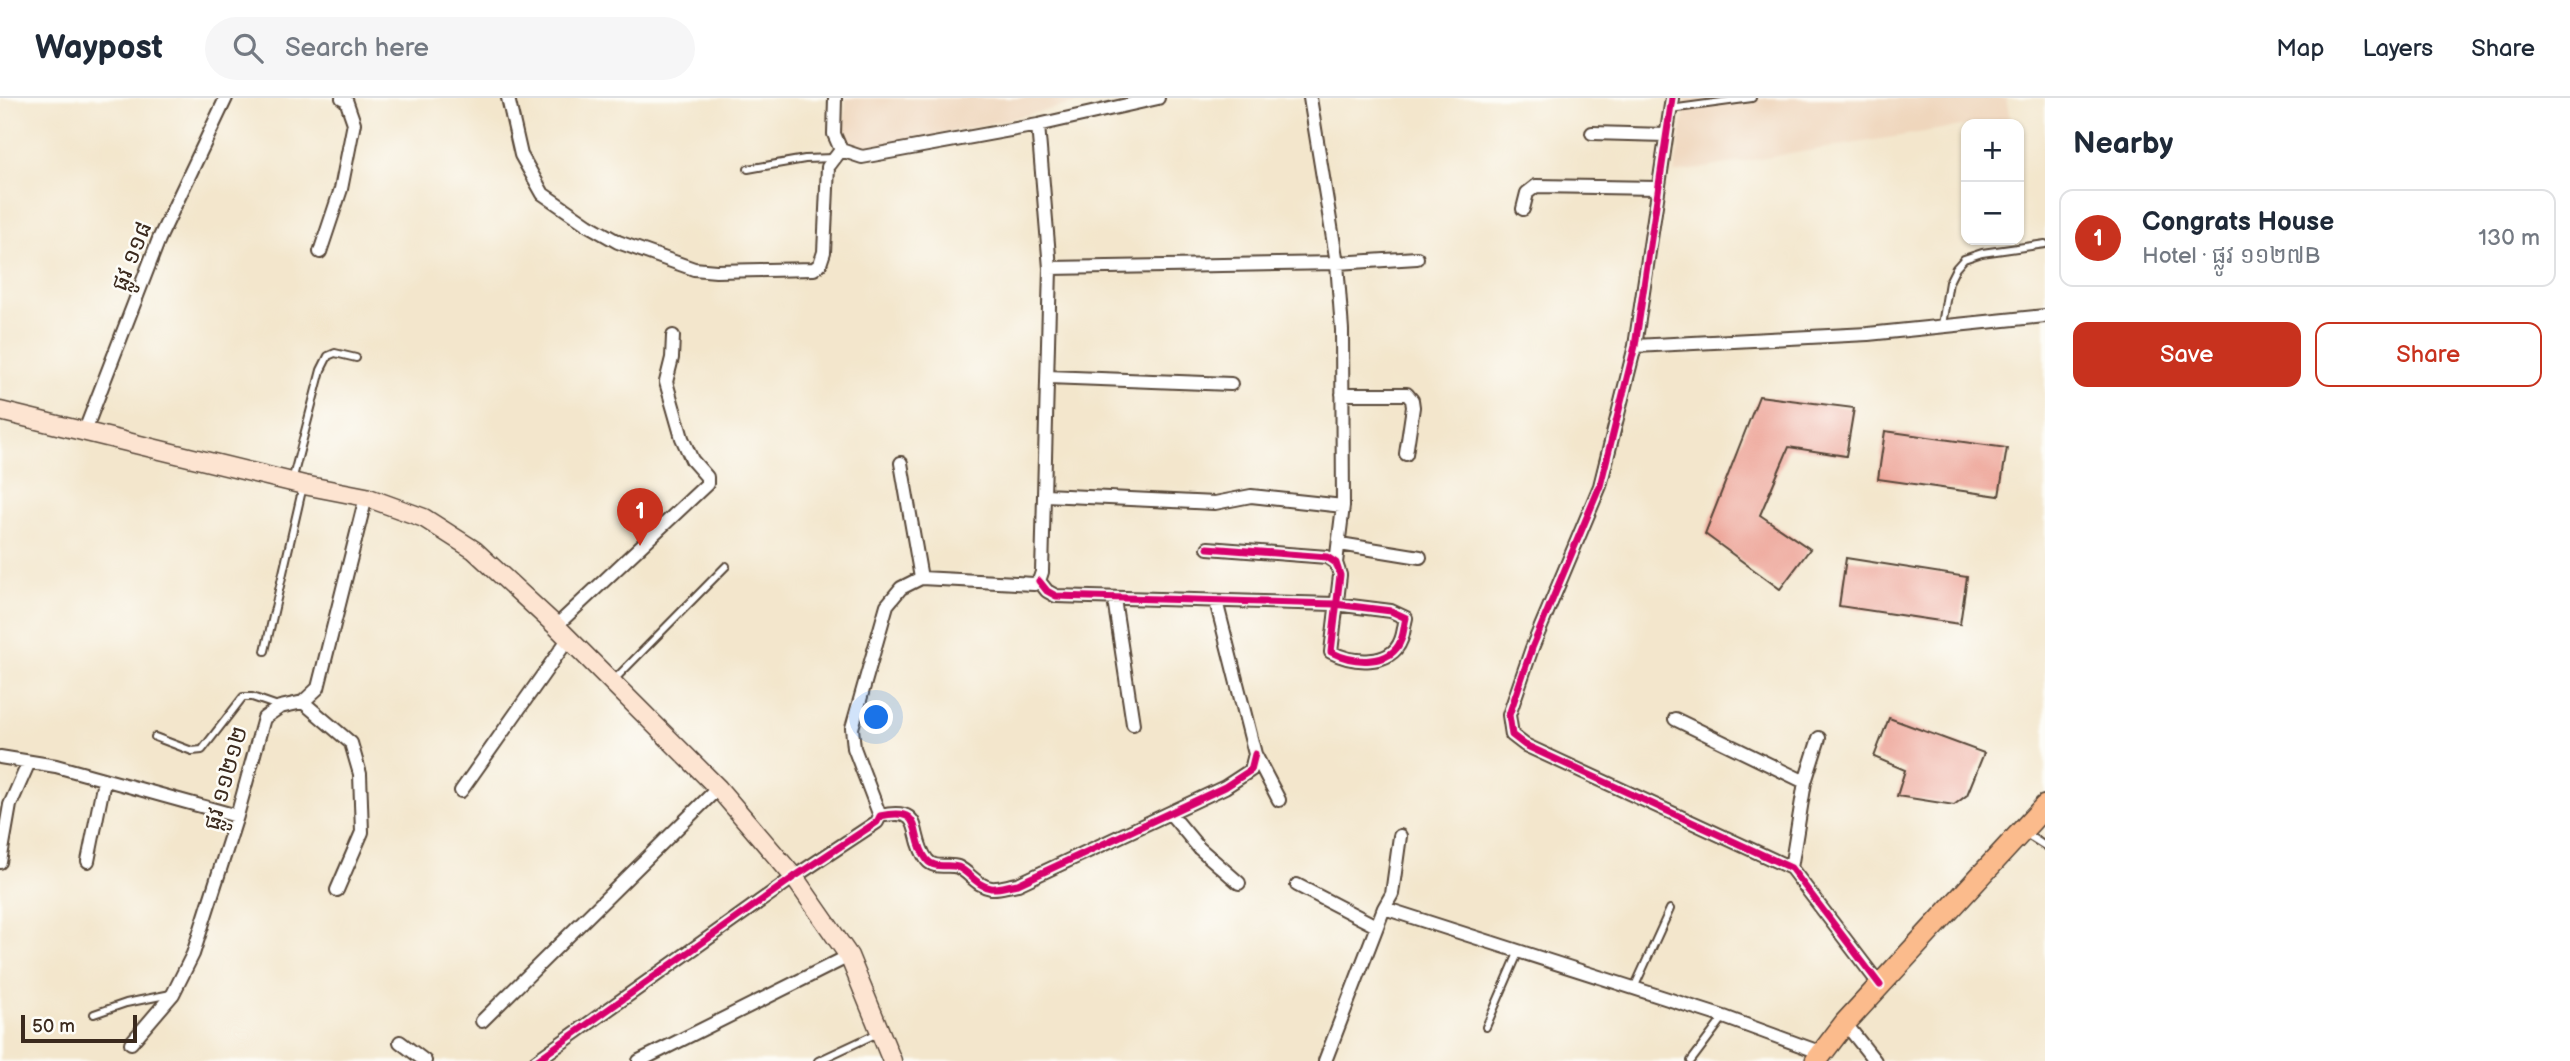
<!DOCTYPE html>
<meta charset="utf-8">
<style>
body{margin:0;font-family:"Balsamiq Sans","Noto Sans Khmer",sans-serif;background:#f6f6f7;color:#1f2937}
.controls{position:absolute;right:21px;top:21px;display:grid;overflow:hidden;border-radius:14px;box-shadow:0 2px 5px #0004}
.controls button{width:63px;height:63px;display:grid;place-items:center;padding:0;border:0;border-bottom:2px solid #e0e1e3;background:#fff;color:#1f2937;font:35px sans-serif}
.scale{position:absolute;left:21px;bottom:18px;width:116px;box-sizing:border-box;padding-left:7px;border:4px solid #3b2a1e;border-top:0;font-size:19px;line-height:24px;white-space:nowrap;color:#3b2a1e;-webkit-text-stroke:5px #fdfcf7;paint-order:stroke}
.you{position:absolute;left:877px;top:620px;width:24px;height:24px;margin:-18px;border:5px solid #fff;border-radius:50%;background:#1a73e8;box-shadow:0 0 0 10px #1a73e833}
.badge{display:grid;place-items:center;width:46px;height:46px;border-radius:50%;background:#c8321e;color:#fff;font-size:23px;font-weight:700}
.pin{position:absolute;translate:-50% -58px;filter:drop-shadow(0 2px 4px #0008)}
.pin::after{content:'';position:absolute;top:37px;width:24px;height:21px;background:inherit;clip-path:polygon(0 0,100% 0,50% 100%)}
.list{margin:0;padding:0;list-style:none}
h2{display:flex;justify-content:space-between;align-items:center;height:91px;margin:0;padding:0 28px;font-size:30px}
h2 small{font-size:23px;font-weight:400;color:#747a83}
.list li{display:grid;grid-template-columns:46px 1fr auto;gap:21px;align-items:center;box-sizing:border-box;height:98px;margin:0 14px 14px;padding:0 14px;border:2px solid #e0e1e3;border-radius:14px}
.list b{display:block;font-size:26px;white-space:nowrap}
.list p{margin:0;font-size:23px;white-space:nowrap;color:#747a83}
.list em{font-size:23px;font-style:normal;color:#747a83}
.actions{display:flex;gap:14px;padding:21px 28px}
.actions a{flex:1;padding:16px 0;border:2px solid #c8321e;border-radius:14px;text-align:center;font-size:24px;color:#c8321e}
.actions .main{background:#c8321e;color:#fff}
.icon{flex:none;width:38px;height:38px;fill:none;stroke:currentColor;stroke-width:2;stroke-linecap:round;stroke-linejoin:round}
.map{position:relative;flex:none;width:2045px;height:963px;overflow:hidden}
header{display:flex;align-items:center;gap:42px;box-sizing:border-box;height:98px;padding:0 35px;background:#fff;border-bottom:2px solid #e0e1e3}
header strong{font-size:33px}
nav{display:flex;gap:38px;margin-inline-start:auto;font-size:24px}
.search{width:490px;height:63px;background:#f6f6f7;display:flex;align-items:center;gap:18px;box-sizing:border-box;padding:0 24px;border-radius:38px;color:#747a83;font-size:26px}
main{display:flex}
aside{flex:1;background:#fff}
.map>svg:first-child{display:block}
.built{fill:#efd6bc}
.building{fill:#eda295}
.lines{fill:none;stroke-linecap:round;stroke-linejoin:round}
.lane-casing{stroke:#574638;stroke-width:10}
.street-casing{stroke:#574638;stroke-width:16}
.secondary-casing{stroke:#574638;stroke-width:21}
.primary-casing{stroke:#574638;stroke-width:24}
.lane{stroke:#fff;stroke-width:6}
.street{stroke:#fff;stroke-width:12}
.secondary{stroke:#fde4d1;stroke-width:18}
.primary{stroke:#fbbb8c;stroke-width:21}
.cycleway-casing{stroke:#fdfcf7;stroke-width:11}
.cycleway{stroke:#d6006c;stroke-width:7}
.labels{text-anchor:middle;stroke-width:5;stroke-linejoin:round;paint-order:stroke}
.street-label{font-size:23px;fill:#3b2a1e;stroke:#fdfcf7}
</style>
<header>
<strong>Waypost</strong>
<div class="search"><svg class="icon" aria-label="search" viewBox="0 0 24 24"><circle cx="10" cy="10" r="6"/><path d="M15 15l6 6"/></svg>Search here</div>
<nav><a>Map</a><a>Layers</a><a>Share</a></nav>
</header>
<main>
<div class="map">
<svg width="2045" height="963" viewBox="0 0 2045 963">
<rect width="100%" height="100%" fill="#fdfcf7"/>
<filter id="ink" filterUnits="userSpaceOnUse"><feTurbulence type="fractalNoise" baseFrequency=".0143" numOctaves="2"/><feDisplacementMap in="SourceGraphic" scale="14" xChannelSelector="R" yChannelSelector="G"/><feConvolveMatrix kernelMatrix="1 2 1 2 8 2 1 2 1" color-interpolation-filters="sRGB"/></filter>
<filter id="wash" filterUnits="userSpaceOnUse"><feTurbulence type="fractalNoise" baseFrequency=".00686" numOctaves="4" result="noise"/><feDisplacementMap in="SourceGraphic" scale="28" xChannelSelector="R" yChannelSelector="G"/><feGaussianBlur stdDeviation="1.57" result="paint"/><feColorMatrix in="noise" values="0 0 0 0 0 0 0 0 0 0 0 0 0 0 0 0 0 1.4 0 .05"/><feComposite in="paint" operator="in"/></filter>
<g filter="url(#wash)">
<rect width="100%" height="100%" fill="#f3e6cc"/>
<path class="built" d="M846 0H1099L867 54 854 51 844 43Z
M1687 0H2006L2010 20 1674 75Z"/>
<g id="blocks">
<path class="building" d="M1759 298 1854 310 1846 358 1789 349 1760 417 1810 451 1780 491 1705 436Z
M1885 333 2007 350 1999 398 1878 381Z
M1846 460 1967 479 1960 526 1839 508Z
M1889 620 1984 655 1967 697 1954 707 1897 698 1905 672 1874 659Z"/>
</g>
</g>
<g filter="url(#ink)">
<use href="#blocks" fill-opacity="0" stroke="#574638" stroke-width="2"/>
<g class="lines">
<defs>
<path id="lane" d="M1670 11 1752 0
M748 71 805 61 833 60
M1942 227 1949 184 1956 170 1964 161 1982 155 2045 146
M292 383 321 272 328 258 335 255 356 260
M265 553 303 388
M613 583 726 468
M155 639 192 653 202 652 243 599H252L278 608
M2026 736 2045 748
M1634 890 1670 811
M94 916 126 905 171 896
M1486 929 1519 853
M818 963 880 934
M1691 963 1724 919"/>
<path id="street" d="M508 0 521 57 543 96 588 127 618 144 694 171 716 173 814 171 820 166 824 154 828 69 841 52
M835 0 834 36 841 52 862 59 1038 27 1158 0
M1310 0 1337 165 1342 232 1343 408 1336 465
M1672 0 1635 248 1600 388 1532 550 1509 617 1512 637 1525 647 1791 770 1880 887
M1038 27 1050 170 1042 474 1039 483
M1592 35 1666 37
M1523 111 1527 95 1536 88 1658 90
M320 154 341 91 354 25 346 2 342 0
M1050 170 1337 165 1417 160
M1635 248 1868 236 2045 218
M1048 279 1231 286
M1342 296H1407L1412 302 1413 309 1406 356
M84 335 159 141 226 0
M901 365 921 480
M1045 397 1215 405 1251 398 1343 408
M1340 446 1420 459
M1039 483 1047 493 1056 498 1335 506 1391 513 1406 520C1404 527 1404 535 1401 542 1391 569 1352 565 1331 554L1340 477 1336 465 1327 459 1208 450
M1114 501 1133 626
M1216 503 1255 656 1279 702
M556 528 707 386V379L692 362 682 340 666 284 672 260 673 238
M303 604 351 645 360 676 362 734 337 792
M1675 621 1805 684
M0 659 56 668 237 718
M461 693 569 540
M1170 715 1199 750 1239 785
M880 718 854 650 852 630 887 507 901 490 921 480 1034 486 1039 483
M88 763 104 683
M0 764 10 707 29 664
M1791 770 1805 684 1819 640
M1297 787 1376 828
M1384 810 1392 796 1400 738
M482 923 718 690
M1845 925 1875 963
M400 944 425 963
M131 945 173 896 193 856 237 718 264 620 280 609 303 604 318 590 366 399
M536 963 794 779 877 724 880 718C927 708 908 737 927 762 935 772 948 765 958 769 970 775 977 788 991 790 999 791 1009 787 1018 786L1225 689 1251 672 1255 656
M639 963 849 858
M1325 963 1384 810 1724 919 1822 955"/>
<path id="secondary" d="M0 313 304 387 366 399 424 420 474 452 556 528 718 690 794 779 849 858 892 963"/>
<path id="primary" d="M1816 963 1845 925 2045 708"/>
</defs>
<use href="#lane" class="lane-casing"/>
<use href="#street" class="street-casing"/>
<use href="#secondary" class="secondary-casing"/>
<use href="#primary" class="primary-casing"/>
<use href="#lane" class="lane"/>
<use href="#street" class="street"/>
<use href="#secondary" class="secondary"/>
<use href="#primary" class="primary"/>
<defs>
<path id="cycleway" d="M1672 0 1635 248 1600 388 1532 550 1509 617 1512 637 1525 647 1791 770 1880 887
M1039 483 1047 493 1056 498 1335 506 1391 513 1406 520C1404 527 1404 535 1401 542 1391 569 1352 565 1331 554L1340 477 1336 465 1327 459 1208 450
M536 963 794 779 877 724 880 718C927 708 908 737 927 762 935 772 948 765 958 769 970 775 977 788 991 790 999 791 1009 787 1018 786L1225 689 1251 672 1255 656"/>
</defs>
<use href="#cycleway" class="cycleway-casing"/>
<use href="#cycleway" class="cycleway"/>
</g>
</g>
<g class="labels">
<g class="street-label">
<text transform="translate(131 158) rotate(-68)" y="8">ផ្លូវ ១១៨</text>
<text transform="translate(225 680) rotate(-74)" y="8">ផ្លូវ ១១២១២</text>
</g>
</g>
</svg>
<div class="controls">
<button>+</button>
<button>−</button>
</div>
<div class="scale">50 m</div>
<div class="you"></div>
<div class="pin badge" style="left:640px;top:448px">1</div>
</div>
<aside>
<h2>Nearby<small></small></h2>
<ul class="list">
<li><span class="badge">1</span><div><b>Congrats House</b><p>Hotel · ផ្លូវ ១១២៧B</p></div><em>130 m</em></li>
</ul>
<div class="actions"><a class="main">Save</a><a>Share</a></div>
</aside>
</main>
